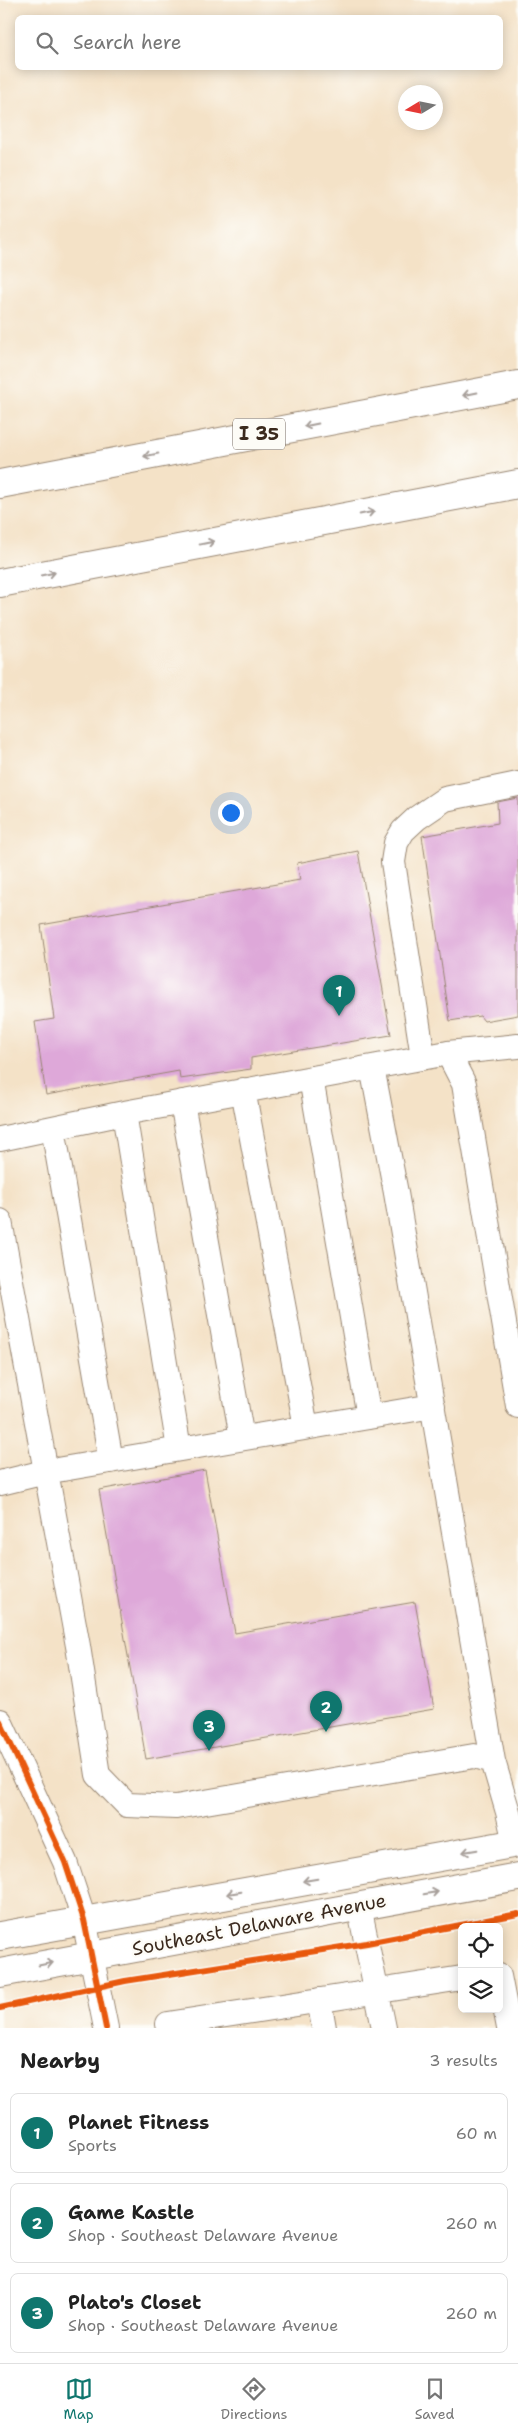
<!DOCTYPE html>
<meta charset="utf-8">
<style>
body{margin:0;font-family:"Shantell Sans",sans-serif;background:#f6f6f6;color:#222}
.controls{position:absolute;right:15px;bottom:15px;display:grid;overflow:hidden;border-radius:8px;box-shadow:0 2px 12px #0003}
.controls button{width:45px;height:45px;display:grid;place-items:center;padding:0;border:0;border-bottom:1px solid #e0e0e0;background:#fff;color:#222;font:25px sans-serif}
.compass{position:absolute;left:398px;top:85px;width:45px;height:45px;border-radius:50%;background:#fff;box-shadow:0 2px 12px #0003;rotate:260deg}
.you{position:absolute;left:230px;top:812px;width:18px;height:18px;margin:-12px;border:4px solid #fff;border-radius:50%;background:#1a73e8;box-shadow:0 0 0 8px #1a73e833}
.badge{display:grid;place-items:center;width:32px;height:32px;border-radius:50%;background:#0f766e;color:#fff;font-size:16px;font-weight:700}
.pin{position:absolute;translate:-50% -41px;filter:drop-shadow(0 1px 2px #0008)}
.pin::after{content:'';position:absolute;top:26px;width:18px;height:15px;background:inherit;clip-path:polygon(0 0,100% 0,50% 100%)}
.list{margin:0;padding:0;list-style:none}
h2{display:flex;justify-content:space-between;align-items:center;height:65px;margin:0;padding:0 20px;font-size:21px}
h2 small{font-size:16px;font-weight:400;color:#767676}
.list li{display:grid;grid-template-columns:32px 1fr auto;gap:15px;align-items:center;box-sizing:border-box;height:80px;margin:0 10px 10px;padding:0 10px;border:1px solid #e0e0e0;border-radius:8px}
.list b{display:block;font-size:19px;white-space:nowrap}
.list p{margin:0;font-size:16px;white-space:nowrap;color:#767676}
.list em{font-size:16px;font-style:normal;color:#767676}
.icon{flex:none;width:28px;height:28px;fill:none;stroke:currentColor;stroke-width:2;stroke-linecap:round;stroke-linejoin:round}
.map{position:relative;flex:none;width:518px;height:2028px;overflow:hidden}
.search{position:absolute;background:#fff;box-shadow:0 2px 12px #0003;left:15px;right:15px;top:15px;height:55px;display:flex;align-items:center;gap:12px;box-sizing:border-box;padding:0 18px;border-radius:8px;color:#767676;font-size:19px}
.sheet{height:335px;background:#fff}
nav{display:flex;justify-content:space-around;align-items:center;box-sizing:border-box;height:70px;border-top:1px solid #e0e0e0;background:#fff;font-size:14px;color:#767676}
nav a{display:grid;justify-items:center;gap:2px}
nav .on{color:#0f766e}
.map>svg:first-child{display:block}
.building{fill:#dea8d9}
.lines{fill:none;stroke-linecap:round;stroke-linejoin:round}
.minor-casing{stroke:#988672;stroke-width:26}
.major-casing{stroke:#988672;stroke-width:30}
.highway-casing{stroke:#988672;stroke-width:30}
.minor{stroke:#fff;stroke-width:24}
.major{stroke:#fff;stroke-width:28}
.highway{stroke:#fff;stroke-width:28}
.cycleway-casing{stroke:#fdfcf7;stroke-width:9}
.cycleway{stroke:#e8590c;stroke-width:6}
.oneway{stroke:#a79f9a}
.labels{text-anchor:middle;stroke-width:5;stroke-linejoin:round;paint-order:stroke}
.shield{fill:#fdfcf7;stroke:#75695f;stroke-width:1}
.shield-label{font-size:18px;font-weight:bold;fill:#3b2a1e}
.street-label{font-size:19px;fill:#3b2a1e;stroke:#fdfcf7}
</style>
<div class="map">
<svg width="518" height="2028" viewBox="0 0 518 2028">
<rect width="100%" height="100%" fill="#fdfcf7"/>
<filter id="ink" filterUnits="userSpaceOnUse"><feTurbulence type="fractalNoise" baseFrequency=".02" numOctaves="2"/><feDisplacementMap in="SourceGraphic" scale="10" xChannelSelector="R" yChannelSelector="G"/><feConvolveMatrix kernelMatrix="1 2 1 2 8 2 1 2 1" color-interpolation-filters="sRGB"/></filter>
<filter id="wash" filterUnits="userSpaceOnUse"><feTurbulence type="fractalNoise" baseFrequency=".0096" numOctaves="4" result="noise"/><feDisplacementMap in="SourceGraphic" scale="20" xChannelSelector="R" yChannelSelector="G"/><feGaussianBlur stdDeviation="1.12" result="paint"/><feColorMatrix in="noise" values="0 0 0 0 0 0 0 0 0 0 0 0 0 0 0 0 0 1.4 0 .05"/><feComposite in="paint" operator="in"/></filter>
<g filter="url(#wash)">
<rect width="100%" height="100%" fill="#f4e2c7"/>
<g id="blocks">
<path class="building" d="M518 798V1015L484 1021 480 1016 450 1021 422 836 498 823 497 802Z
M358 851 391 1035 251 1058V1069L180 1079 179 1071 46 1095 35 1022 54 1019 41 925 300 880 297 863Z
M205 1470 235 1633 415 1602 434 1709 146 1759 99 1490Z"/>
</g>
</g>
<g filter="url(#ink)">
<use href="#blocks" fill-opacity="0" stroke="#988672" stroke-width="1"/>
<g class="lines">
<defs>
<path id="minor" d="M448 1053 518 1046
M423 1057 393 862 396 843 403 831 417 818 445 799 518 784
M372 1067 396 1193 493 1761
M311 1078 369 1417
M243 1090 306 1427
M182 1102 242 1438
M124 1113 179 1449
M53 1128 111 1461
M0 1139 124 1113 448 1053 464 1084 518 1406
M0 1221 78 1646 98 1775 127 1805 176 1807 474 1756 493 1761 508 1812 515 1843
M0 1483 45 1472 433 1406
M0 1721 65 1862 84 1920 106 2028
M359 1906 384 2028
M499 1976 509 2028
M319 2000 324 2028
M169 2028 168 2024 462 1978"/>
<path id="major" d="M0 1936 518 1843
M0 1973 518 1877"/>
<path id="highway" d="M0 484 518 385
M0 583 518 484"/>
</defs>
<use href="#minor" class="minor-casing"/>
<use href="#major" class="major-casing"/>
<use href="#highway" class="highway-casing"/>
<use href="#minor" class="minor"/>
<use href="#major" class="major"/>
<use href="#highway" class="highway"/>
<defs>
<path id="cycleway" d="M0 1721 65 1862 84 1920 106 2028
M0 2008 125 1981 367 1943 518 1914"/>
</defs>
<use href="#cycleway" class="cycleway-casing"/>
<use href="#cycleway" class="cycleway"/>
</g>
<defs><path id="oneway-shaft" d="M-6 0H5M1.5-3L5.5 0L1.5 3" fill="none" stroke-width="1.6" stroke-linecap="round" stroke-linejoin="round" transform="scale(1.25)"/></defs>
<g class="oneway">
<use href="#oneway-shaft" transform="translate(470 394) rotate(169)"/>
<use href="#oneway-shaft" transform="translate(311 425) rotate(169)"/>
<use href="#oneway-shaft" transform="translate(151 455) rotate(169)"/>
<use href="#oneway-shaft" transform="translate(367 513) rotate(-11)"/>
<use href="#oneway-shaft" transform="translate(207 543) rotate(-11)"/>
<use href="#oneway-shaft" transform="translate(48 574) rotate(-11)"/>
<use href="#oneway-shaft" transform="translate(470 1851) rotate(170)"/>
<use href="#oneway-shaft" transform="translate(310 1880) rotate(170)"/>
<use href="#oneway-shaft" transform="translate(234 1893) rotate(170)"/>
<use href="#oneway-shaft" transform="translate(431 1893) rotate(-10)"/>
<use href="#oneway-shaft" transform="translate(46 1964) rotate(-11)"/>
</g>
</g>
<g class="labels">
<rect class="shield" x="233" y="418.5" width="52" height="31" rx="4"/>
<g class="shield-label">
<text x="259" y="440">I 35</text>
</g>
<g class="street-label">
<text transform="translate(259 1924) rotate(-11)" y="7">Southeast Delaware Avenue</text>
</g>
</g>
</svg>
<div class="controls">
<button><svg class="icon" aria-label="locate" viewBox="0 0 24 24"><circle cx="12" cy="12" r="6"/><path d="M12 2v4M12 18v4M2 12h4M18 12h4"/></svg></button>
<button><svg class="icon" aria-label="layers" viewBox="0 0 24 24"><path d="M12 4l9 5-9 5-9-5zM3 14l9 5 9-5"/></svg></button>
</div>
<svg class="compass" viewBox="-18 -18 36 36"><path d="M0-13l5 13h-10z" fill="#e53935"/><path d="M0 13l5-13h-10z" fill="#767676"/></svg>
<div class="you"></div>
<div class="pin badge" style="left:339px;top:1016px">1</div>
<div class="pin badge" style="left:326px;top:1732px">2</div>
<div class="pin badge" style="left:209px;top:1751px">3</div>
<div class="search"><svg class="icon" aria-label="search" viewBox="0 0 24 24"><circle cx="10" cy="10" r="6"/><path d="M15 15l6 6"/></svg>Search here</div>
</div>
<section class="sheet">
<h2>Nearby<small>3 results</small></h2>
<ul class="list">
<li><span class="badge">1</span><div><b>Planet Fitness</b><p>Sports</p></div><em>60 m</em></li>
<li><span class="badge">2</span><div><b>Game Kastle</b><p>Shop · Southeast Delaware Avenue</p></div><em>260 m</em></li>
<li><span class="badge">3</span><div><b>Plato's Closet</b><p>Shop · Southeast Delaware Avenue</p></div><em>260 m</em></li>
</ul>
</section>
<nav>
<a class="on"><svg class="icon" aria-label="map" viewBox="0 0 24 24"><path d="M3 6l6-2 6 2 6-2v14l-6 2-6-2-6 2zM9 4v14M15 6v14"/></svg>Map</a>
<a><svg class="icon" aria-label="directions" viewBox="0 0 24 24"><path d="M12 3l9 9-9 9-9-9zM9 14v-3h6M13 9l2 2-2 2"/></svg>Directions</a>
<a><svg class="icon" aria-label="saved" viewBox="0 0 24 24"><path d="M7 4h10v16l-5-4-5 4z"/></svg>Saved</a>
</nav>
